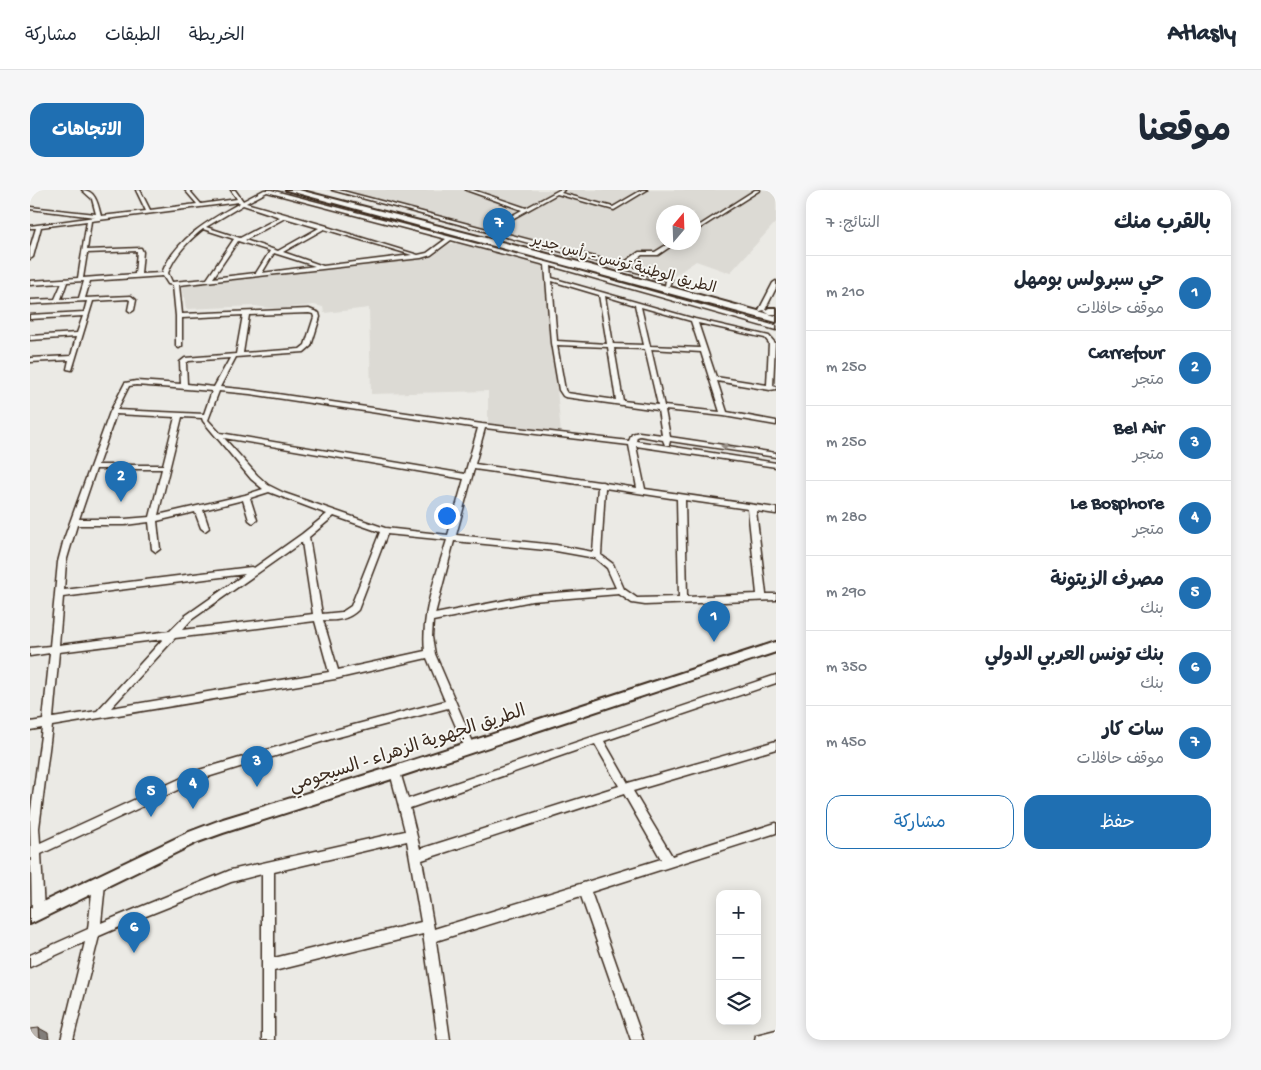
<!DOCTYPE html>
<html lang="ar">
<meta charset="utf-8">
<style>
body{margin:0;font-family:"Gochi Hand","Playpen Sans Arabic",sans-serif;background:#f6f6f7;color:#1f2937;direction:rtl}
.controls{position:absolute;right:15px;bottom:15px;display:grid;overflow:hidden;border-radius:10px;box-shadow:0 2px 12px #0003}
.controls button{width:45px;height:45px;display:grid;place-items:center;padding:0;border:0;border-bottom:1px solid #e0e1e3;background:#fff;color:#1f2937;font:25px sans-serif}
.compass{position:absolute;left:626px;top:15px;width:45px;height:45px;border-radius:50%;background:#fff;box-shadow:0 2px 12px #0003;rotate:19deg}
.you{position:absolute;left:416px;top:325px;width:18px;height:18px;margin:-12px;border:4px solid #fff;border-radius:50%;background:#1a73e8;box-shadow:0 0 0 8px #1a73e833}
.badge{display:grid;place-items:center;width:32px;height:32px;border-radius:50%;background:#1f6fb2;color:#fff;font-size:16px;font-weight:700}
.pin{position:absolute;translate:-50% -41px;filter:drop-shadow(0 1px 2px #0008)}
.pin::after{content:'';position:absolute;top:26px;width:18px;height:15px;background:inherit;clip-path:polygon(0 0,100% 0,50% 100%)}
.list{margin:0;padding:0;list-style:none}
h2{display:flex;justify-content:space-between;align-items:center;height:65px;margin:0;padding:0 20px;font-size:21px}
h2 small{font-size:16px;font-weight:400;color:#747a83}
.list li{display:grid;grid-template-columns:32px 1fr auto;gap:15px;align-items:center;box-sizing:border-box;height:75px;padding:0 20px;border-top:1px solid #e0e1e3}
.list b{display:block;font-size:19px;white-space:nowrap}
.list p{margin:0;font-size:16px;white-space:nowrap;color:#747a83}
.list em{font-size:16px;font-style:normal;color:#747a83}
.actions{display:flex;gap:10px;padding:15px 20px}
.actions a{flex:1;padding:11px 0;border:1px solid #1f6fb2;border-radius:15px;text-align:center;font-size:18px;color:#1f6fb2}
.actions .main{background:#1f6fb2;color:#fff}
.icon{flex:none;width:28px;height:28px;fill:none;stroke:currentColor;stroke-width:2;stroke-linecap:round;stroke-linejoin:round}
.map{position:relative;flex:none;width:746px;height:850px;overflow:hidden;direction:ltr;border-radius:15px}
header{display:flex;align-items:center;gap:30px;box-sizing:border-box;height:70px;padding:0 25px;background:#fff;border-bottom:1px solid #e0e1e3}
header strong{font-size:24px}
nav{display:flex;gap:28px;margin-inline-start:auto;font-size:18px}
.intro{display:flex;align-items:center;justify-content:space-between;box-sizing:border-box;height:120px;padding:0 30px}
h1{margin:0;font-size:35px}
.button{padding:12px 22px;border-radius:15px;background:#1f6fb2;color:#fff;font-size:18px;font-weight:700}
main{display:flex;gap:30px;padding:0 30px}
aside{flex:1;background:#fff;border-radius:15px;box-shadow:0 2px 12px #0003}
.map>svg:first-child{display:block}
.built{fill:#dcdad4;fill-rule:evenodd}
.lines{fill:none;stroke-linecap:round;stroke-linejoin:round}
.street-casing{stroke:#3b2a1e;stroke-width:3}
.secondary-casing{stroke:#3b2a1e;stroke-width:4}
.primary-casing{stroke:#3b2a1e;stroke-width:4}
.highway-casing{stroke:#3b2a1e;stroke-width:4}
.street{fill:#f6f6f2;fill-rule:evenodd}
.secondary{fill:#f6f6f2;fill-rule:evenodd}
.primary{fill:#f6f6f2;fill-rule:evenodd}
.highway{fill:#f6f6f2;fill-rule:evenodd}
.shaded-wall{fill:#827e7a;stroke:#3b2a1e}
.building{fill:#bab4ae;stroke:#3b2a1e}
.oneway{fill:#989088}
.labels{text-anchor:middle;stroke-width:4;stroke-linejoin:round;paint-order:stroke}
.far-street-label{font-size:15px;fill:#3b2a1e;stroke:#f6f6f2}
.street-label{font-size:18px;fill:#3b2a1e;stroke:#f6f6f2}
</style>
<header>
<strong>Atlasly</strong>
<nav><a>الخريطة</a><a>الطبقات</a><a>مشاركة</a></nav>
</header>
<div class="intro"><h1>موقعنا</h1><a class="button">الاتجاهات</a></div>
<main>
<aside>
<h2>بالقرب منك<small>النتائج: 7</small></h2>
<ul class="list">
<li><span class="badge">1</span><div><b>حي سبرولس بومهل</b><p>موقف حافلات</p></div><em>210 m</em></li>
<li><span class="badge">2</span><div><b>Carrefour</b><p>متجر</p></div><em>250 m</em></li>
<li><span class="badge">3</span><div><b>Bel Air</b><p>متجر</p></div><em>250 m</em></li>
<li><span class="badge">4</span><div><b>Le Bosphore</b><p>متجر</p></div><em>280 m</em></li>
<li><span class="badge">5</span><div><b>مصرف الزيتونة</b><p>بنك</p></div><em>290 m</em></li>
<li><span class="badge">6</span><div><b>بنك تونس العربي الدولي</b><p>بنك</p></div><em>350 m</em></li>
<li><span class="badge">7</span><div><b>سات كار</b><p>موقف حافلات</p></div><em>450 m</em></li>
</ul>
<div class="actions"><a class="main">حفظ</a><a>مشاركة</a></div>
</aside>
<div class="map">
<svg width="746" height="850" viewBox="0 0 746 850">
<rect width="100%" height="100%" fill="#ebeae5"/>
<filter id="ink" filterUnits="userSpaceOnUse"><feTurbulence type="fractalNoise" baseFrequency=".02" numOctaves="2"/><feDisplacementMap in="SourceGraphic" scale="10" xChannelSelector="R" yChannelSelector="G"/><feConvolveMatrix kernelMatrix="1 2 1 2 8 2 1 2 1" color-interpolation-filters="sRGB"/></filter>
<g filter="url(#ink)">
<path class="built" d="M295 0H746V32L700 83 666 71 637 91ZM634 22H664V52H634Z
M434 53 516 75 531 244 458 235V201L341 204 339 118 294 123 293 117 284 115 245 119 225 116 156 119 152 94 402 67 419 54Z"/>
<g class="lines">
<defs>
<path id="street" d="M52 0C66 0 68 15 71 26L116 21 106 0H110L120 20 167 14 155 0H159L171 14 207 9 201 0H205L213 11 234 0H241L520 73 746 136V140L521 76 522 88 665 129 739 146 745 153 743 196 746 197V199L740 200 687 191 697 222 746 231V235L694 226 635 220 640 247 746 263V267L640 251 639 255H635L633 250 610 246 607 247 606 251 746 273V277L606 256 615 299 746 318V324L726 321 736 404H746V410L615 415 602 413 589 404 502 411 403 431 402 447 405 464 445 557 444 560 440 561 436 560 418 518 301 549 171 589 11 664 14 722 12 726 8 728 4 726 2 722 0 628 12 538 0 540V532L13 530 20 463 0 466V458L20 456 28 372 34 349 80 222 95 193 106 191 151 194 150 172 155 168 206 164 213 125 152 128V156L149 158 146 156V126L143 95 138 94 133 86 60 91 55 108 101 106 106 110 104 120 101 122 98 120 100 110 98 109 63 111 42 180 37 179 39 170 0 172V168L41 166 46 147 0 150V146L47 143 53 126 0 129V125L54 122 57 111 0 114V110L25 109 32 93 0 95V91L48 88 57 31 11 37 3 67 0 69V58L6 38H0V36L65 27 0 19V17L66 24 62 9ZM237 2 416 49 397 63 388 65 297 37V36L216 13ZM209 12 210 13C181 29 145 49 132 83L111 84 113 62 111 58 57 60 61 31ZM213 15 250 27 210 48 176 37ZM255 28 289 38 248 61 215 50ZM173 39 204 49 177 89 142 92 138 83C144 66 159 50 173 39ZM294 39 382 65 293 76 253 62ZM421 50 515 75 521 153 529 200 533 206 535 207 628 220 632 245 609 242 602 244 599 251 452 234 220 200 190 197 206 167 274 162 281 156 290 127 289 123 279 119 152 124 149 95 391 68 401 65ZM208 51 240 61 226 83 183 88ZM107 61 105 84 53 88 57 63ZM244 63 285 76 232 83ZM54 91 49 108 31 109 37 92ZM522 91 569 105 577 154 527 151ZM575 106 605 115 614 155 583 154ZM611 117 661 131 670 158 620 156ZM279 123 283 124 284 127 275 155 270 159 213 163 219 125ZM668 133 735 148 739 153 737 195 686 187ZM527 155 578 157 586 210 537 203 535 200ZM584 158 615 159 628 215 593 211ZM621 159 671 162 690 222 634 216ZM200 168 184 197 157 194 156 173 159 171ZM106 195 182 201 174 224 87 220 99 196ZM189 201 220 204 448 238 435 284 190 243 178 230ZM86 224 145 227 133 275H68ZM152 227 172 228 173 231 221 289 233 299 215 305 128 325ZM455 238 599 255 607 298 575 293 572 292H569L445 274ZM194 248 434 289 418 345 355 338 254 303 238 295 227 285ZM66 279H132L120 327 95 329H49ZM444 279 568 297 563 362 526 355 426 345ZM575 298 647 309 649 407 607 408 594 399 583 374 571 365ZM239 302 297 324 272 344 224 378 221 377 34 400 36 372 47 335H95L119 332 122 359 126 362 130 359 127 331 165 322 171 338 175 341 179 338 173 320 213 310 219 330 223 333 227 330 220 308ZM655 310 718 319 727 404 657 407ZM304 326 350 342 321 416 312 422 292 424 279 347ZM357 344 417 350C406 386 391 423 395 461L308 480 293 430C306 431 318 430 328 420ZM424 351 526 361 565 368 577 378 586 398 502 405 405 424ZM272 352 283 424 152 440 161 430ZM215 384 155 426 140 441 29 455 33 407ZM285 431 299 482 81 518 145 448ZM133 449 67 521 23 528 29 462ZM397 468 415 511 301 541 169 580 10 653 9 638 22 536 305 489Z
M302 0H309L457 39 492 20 436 0H443L496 18 529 0H534L531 3 583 17 612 0H617L584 20 527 4 462 40 592 74 609 62H625L641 52H647L628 65H612L597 76 642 89 639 96H635L636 90Z
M725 0H730L664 42V39Z
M746 91V98L735 120 730 121 729 120 743 93Z
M746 485V493L574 551 598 593 746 551V559L603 601 642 666 746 633V643L561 702 613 850H601L551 706 406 751 420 850H408L393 744 244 781V850H232V684L201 692 106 730 69 746 43 850H31L55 752 0 777V765L58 739 63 694 65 690 69 688 73 690 75 694 71 733 201 680 375 641 360 582 361 579 365 577 369 579 370 582 378 609ZM565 554 589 596 390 659 380 618ZM594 604 631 669 404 739 392 670ZM377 651 391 732 244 768V682Z
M746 840V850H725L726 845Z"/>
<path id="secondary" d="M746 452V462L365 588 193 643 168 652 0 734V718L159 642 193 629 365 576Z"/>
<path id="primary" d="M746 118V124H739L734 121 739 118Z"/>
<path id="highway" d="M256 0H269L541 70 746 126V132Z"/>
</defs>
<use href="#street" class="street-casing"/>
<use href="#secondary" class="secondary-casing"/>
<use href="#primary" class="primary-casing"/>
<use href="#highway" class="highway-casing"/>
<use href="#street" class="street"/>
<use href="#secondary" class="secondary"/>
<use href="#primary" class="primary"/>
<use href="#highway" class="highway"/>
</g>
<path class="shaded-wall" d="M9 838 18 843 19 850H10Z"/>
<path class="building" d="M9 838 10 850H0V839Z"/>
<defs><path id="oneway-solid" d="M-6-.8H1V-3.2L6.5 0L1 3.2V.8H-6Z" transform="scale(1.25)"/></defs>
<use class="oneway" href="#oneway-solid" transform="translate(698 257) rotate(-171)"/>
</g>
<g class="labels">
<g class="far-street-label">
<text transform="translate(594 73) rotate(15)" y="5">الطريق الوطنية تونس - رأس جدير</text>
</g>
<g class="street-label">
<text transform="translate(377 557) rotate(-18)" y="6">الطريق الجهوية الزهراء - السيجومي</text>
</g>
</g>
</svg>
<div class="controls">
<button>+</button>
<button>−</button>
<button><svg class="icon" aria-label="layers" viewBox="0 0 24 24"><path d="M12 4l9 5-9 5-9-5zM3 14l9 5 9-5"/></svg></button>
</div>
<svg class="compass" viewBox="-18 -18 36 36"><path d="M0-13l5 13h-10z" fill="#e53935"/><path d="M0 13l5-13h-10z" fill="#747a83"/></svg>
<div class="you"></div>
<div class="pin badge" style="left:684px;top:452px">1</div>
<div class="pin badge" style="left:91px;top:312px">2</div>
<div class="pin badge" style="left:227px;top:597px">3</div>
<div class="pin badge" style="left:163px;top:619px">4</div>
<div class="pin badge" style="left:121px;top:627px">5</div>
<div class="pin badge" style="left:104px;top:763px">6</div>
<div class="pin badge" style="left:469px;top:59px">7</div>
</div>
</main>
